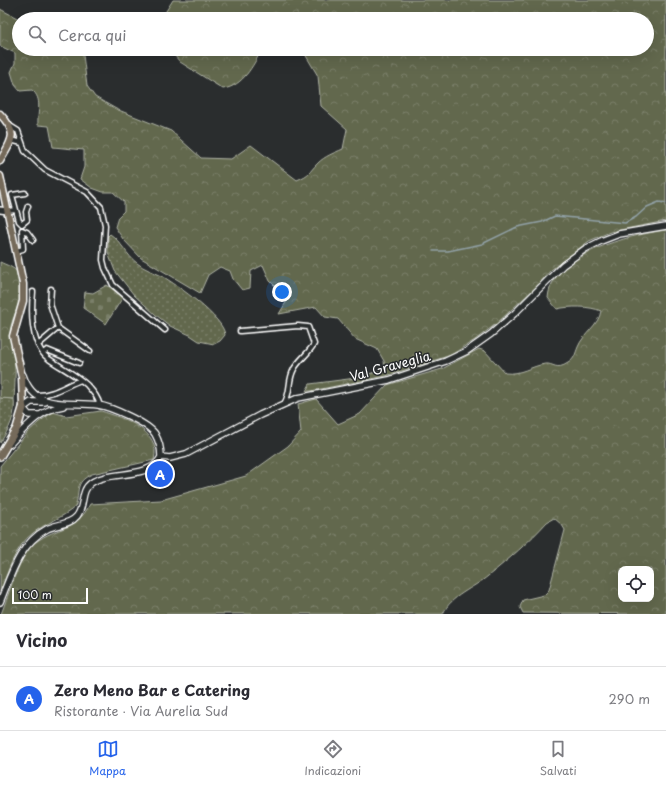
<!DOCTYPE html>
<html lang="it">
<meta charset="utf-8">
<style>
body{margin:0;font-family:"Playpen Sans",sans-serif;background:#f2f2f3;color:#2b2b33}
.controls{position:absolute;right:12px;bottom:12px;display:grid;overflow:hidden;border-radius:8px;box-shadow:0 4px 16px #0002}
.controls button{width:36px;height:36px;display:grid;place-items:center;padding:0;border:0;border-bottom:1px solid #e1e1e2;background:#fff;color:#2b2b33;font:20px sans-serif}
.scale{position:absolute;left:12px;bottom:10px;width:76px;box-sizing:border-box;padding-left:4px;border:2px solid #fff;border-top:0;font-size:11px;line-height:14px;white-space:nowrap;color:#fff;-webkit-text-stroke:3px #2a2d2e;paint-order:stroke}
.you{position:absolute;left:282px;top:292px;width:14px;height:14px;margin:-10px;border:3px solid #fff;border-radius:50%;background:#1a73e8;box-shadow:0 0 0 6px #1a73e833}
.badge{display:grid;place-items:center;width:26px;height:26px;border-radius:50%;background:#2563eb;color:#fff;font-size:13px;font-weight:700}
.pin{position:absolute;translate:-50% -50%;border:2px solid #fff;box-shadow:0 1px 4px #0006}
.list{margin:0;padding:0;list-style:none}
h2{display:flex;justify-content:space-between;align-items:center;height:52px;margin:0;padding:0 16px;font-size:17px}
h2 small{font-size:13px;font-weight:400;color:#7c7c81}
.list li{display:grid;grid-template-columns:26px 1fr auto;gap:12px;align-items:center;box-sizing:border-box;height:64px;padding:0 16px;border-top:1px solid #e1e1e2}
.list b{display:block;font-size:15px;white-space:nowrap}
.list p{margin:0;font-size:13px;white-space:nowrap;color:#7c7c81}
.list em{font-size:13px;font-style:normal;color:#7c7c81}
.icon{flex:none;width:22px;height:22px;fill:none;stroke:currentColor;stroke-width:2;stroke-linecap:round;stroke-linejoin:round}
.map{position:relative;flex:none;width:666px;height:614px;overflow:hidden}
.search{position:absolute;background:#fff;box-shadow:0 4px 16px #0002;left:12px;right:12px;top:12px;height:44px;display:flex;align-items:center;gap:10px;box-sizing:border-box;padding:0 14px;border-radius:22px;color:#7c7c81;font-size:15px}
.sheet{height:116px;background:#fff}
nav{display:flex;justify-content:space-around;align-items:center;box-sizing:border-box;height:56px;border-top:1px solid #e1e1e2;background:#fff;font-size:11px;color:#7c7c81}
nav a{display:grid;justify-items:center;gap:2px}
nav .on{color:#2563eb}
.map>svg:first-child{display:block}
.grass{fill:url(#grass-dots);stroke:#b0b4a6}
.forest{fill:url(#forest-crowns);stroke:#b0b4a6;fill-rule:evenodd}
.cemetery{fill:url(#cemetery-stones);stroke:#b0b4a6}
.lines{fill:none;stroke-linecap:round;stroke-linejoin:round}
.stream{stroke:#92a2a8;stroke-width:1.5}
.minor-casing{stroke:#fff;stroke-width:7}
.tertiary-casing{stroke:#fff;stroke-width:8}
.secondary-casing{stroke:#fff;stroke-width:8}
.primary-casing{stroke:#fff;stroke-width:9}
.trunk-casing{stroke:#fff;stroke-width:10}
.minor{stroke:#2a2d2e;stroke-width:4}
.tertiary{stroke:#2a2d2e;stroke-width:5}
.secondary{stroke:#2a2d2e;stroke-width:5.5}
.primary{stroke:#746a5a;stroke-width:6}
.trunk{stroke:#746a5a;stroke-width:7}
.labels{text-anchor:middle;stroke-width:3;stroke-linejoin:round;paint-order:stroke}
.street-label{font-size:13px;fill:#fff;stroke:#2a2d2e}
</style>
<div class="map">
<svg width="666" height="614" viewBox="0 0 666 614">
<defs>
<pattern id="grass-dots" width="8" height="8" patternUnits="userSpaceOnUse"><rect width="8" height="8" fill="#62684e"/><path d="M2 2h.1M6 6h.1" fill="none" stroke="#7a7f69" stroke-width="1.8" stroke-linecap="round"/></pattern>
<pattern id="forest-crowns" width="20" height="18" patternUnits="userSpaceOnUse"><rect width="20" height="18" fill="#62684e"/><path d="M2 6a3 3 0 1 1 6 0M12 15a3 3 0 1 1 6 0" fill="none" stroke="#7a7f69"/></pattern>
<pattern id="cemetery-stones" width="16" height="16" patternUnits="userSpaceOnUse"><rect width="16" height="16" fill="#62684e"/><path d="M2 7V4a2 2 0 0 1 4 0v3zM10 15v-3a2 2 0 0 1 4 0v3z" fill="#7a7f69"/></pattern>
</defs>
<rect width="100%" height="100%" fill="#2a2d2e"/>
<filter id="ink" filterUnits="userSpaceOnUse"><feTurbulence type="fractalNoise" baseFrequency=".025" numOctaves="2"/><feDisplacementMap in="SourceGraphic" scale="8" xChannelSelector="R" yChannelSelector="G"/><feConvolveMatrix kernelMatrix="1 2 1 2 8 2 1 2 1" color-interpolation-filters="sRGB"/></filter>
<g filter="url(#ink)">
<path class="grass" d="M110 234C121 241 127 256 137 263 144 269 154 272 162 276 177 285 224 318 225 335L220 341 214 344 199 341 190 335 170 326 156 315 134 295 115 271 108 253V236Z
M0 398 14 399C16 416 9 429 0 443Z"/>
<path class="forest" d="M173 0H666V221L610 232 589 241 551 270 537 286 496 324 475 340 451 355 386 376 311 391H306L310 384 356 378 385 369 384 361 377 349 355 339 338 319 325 317 316 307 279 314 288 299 285 286H275L270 281 263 265 251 271 250 288 242 290 233 279 230 271 220 267 208 275 200 293 141 258 123 239 115 227 118 217 124 211V202L113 192H103L92 188 80 179 84 167V150L53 147 49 126 38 125C37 112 43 99 32 90L20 91 15 85 11 72 15 63V53L0 46V9L19 19V49H68L83 55 87 86 95 97 116 109 171 131 201 158 231 159 251 145 297 180C311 174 308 173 318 163 325 156 334 153 343 149L347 129 321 106 318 76 302 49H647V19H161Z
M169 49H262C253 66 243 86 223 89L180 62Z
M666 230V614L523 613 520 607 523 600 544 595 549 590 565 530 562 525 554 518 547 522C530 541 508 560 488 576 474 588 450 596 443 614H1C9 595 19 554 36 542 57 526 76 532 90 504L161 500 246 476 288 446 301 432 298 404 316 399 338 424 360 414 387 385 442 369 479 349 485 351 505 373C521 375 531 366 545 364 554 363 556 371 568 363 575 359 575 354 578 347 583 334 599 325 601 311 590 306 569 306 557 309L548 298C551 254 630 235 666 230ZM621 569H651V599H621Z
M0 262C6 265 14 267 18 273 28 291 15 310 11 326 8 337 13 346 14 356 16 371 15 385 14 399L0 398Z
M101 411C123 418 162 430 154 460L92 474C73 483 81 491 75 507 62 518 46 523 33 533 15 546 8 572 0 592V466L27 433 39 422 53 412 66 416Z"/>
<path class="cemetery" d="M107 285 123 297 106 324 83 308 85 292 93 293Z"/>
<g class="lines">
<path class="stream" d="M433 251H448L482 244 517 227 542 222 555 216 625 223 636 217 647 207 659 202 666 203"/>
<defs>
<path id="minor" d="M10 126 18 131 25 151 45 170 87 192 101 207 105 225 103 260 105 268 113 285 165 330
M10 140 22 143
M16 210 19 221 22 224 27 220 26 212 28 206
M8 211 16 210 12 195 25 193
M16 251 23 249 22 230 27 232 33 240
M33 292C31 313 30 345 49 359 62 368 75 374 87 385 93 392 98 397 100 406
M58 328 90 351
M240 331 298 326 308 327 314 344C309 353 299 360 294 369 287 382 292 391 284 404
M38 345 58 328 50 304 51 289
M43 353 47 350 79 363
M37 395C54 395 66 385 81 380"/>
<path id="tertiary" d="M0 210 8 211"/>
<path id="secondary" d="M39 415H29L23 408 31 402H45
M10 444C26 427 39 410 63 406
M161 457 170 458 186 454 260 415 298 398 389 380 446 361 467 351 491 334 515 313 563 265 585 249 601 241 619 234 666 226
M0 602C11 575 19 544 47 529 56 524 70 525 77 516 85 506 80 491 91 483 109 470 150 480 161 457 161 449 159 441 155 434 148 423 111 407 98 405 68 401 35 412 23 375"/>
<path id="primary" d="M0 114C19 134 12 140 0 161
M0 176 23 284V301L13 336 22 377 23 408"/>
<path id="trunk" d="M0 456 17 428 23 408"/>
</defs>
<use href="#minor" class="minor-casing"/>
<use href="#tertiary" class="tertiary-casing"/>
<use href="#secondary" class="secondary-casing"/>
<use href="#primary" class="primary-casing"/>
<use href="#trunk" class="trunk-casing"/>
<use href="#minor" class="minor"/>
<use href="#tertiary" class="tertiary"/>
<use href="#secondary" class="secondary"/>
<use href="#primary" class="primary"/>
<use href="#trunk" class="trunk"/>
</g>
</g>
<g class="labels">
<g class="street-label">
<text transform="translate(390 366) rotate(-15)" y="5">Val Graveglia</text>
</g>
</g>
</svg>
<div class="controls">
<button><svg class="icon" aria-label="locate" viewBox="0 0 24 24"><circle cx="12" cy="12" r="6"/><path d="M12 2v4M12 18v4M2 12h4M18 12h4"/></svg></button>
</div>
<div class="scale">100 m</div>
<div class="you"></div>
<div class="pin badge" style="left:160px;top:474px">A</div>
<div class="search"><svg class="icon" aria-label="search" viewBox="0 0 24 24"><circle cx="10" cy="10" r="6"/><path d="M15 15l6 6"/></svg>Cerca qui</div>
</div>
<section class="sheet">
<h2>Vicino<small></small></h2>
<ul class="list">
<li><span class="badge">A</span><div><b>Zero Meno Bar e Catering</b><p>Ristorante · Via Aurelia Sud</p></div><em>290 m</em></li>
</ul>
</section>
<nav>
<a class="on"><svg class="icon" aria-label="map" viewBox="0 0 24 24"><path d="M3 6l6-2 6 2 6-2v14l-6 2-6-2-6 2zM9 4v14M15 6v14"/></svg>Mappa</a>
<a><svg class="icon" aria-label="directions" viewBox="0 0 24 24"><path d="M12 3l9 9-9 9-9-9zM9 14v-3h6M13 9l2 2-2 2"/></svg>Indicazioni</a>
<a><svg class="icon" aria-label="saved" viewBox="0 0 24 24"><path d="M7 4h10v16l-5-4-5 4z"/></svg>Salvati</a>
</nav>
